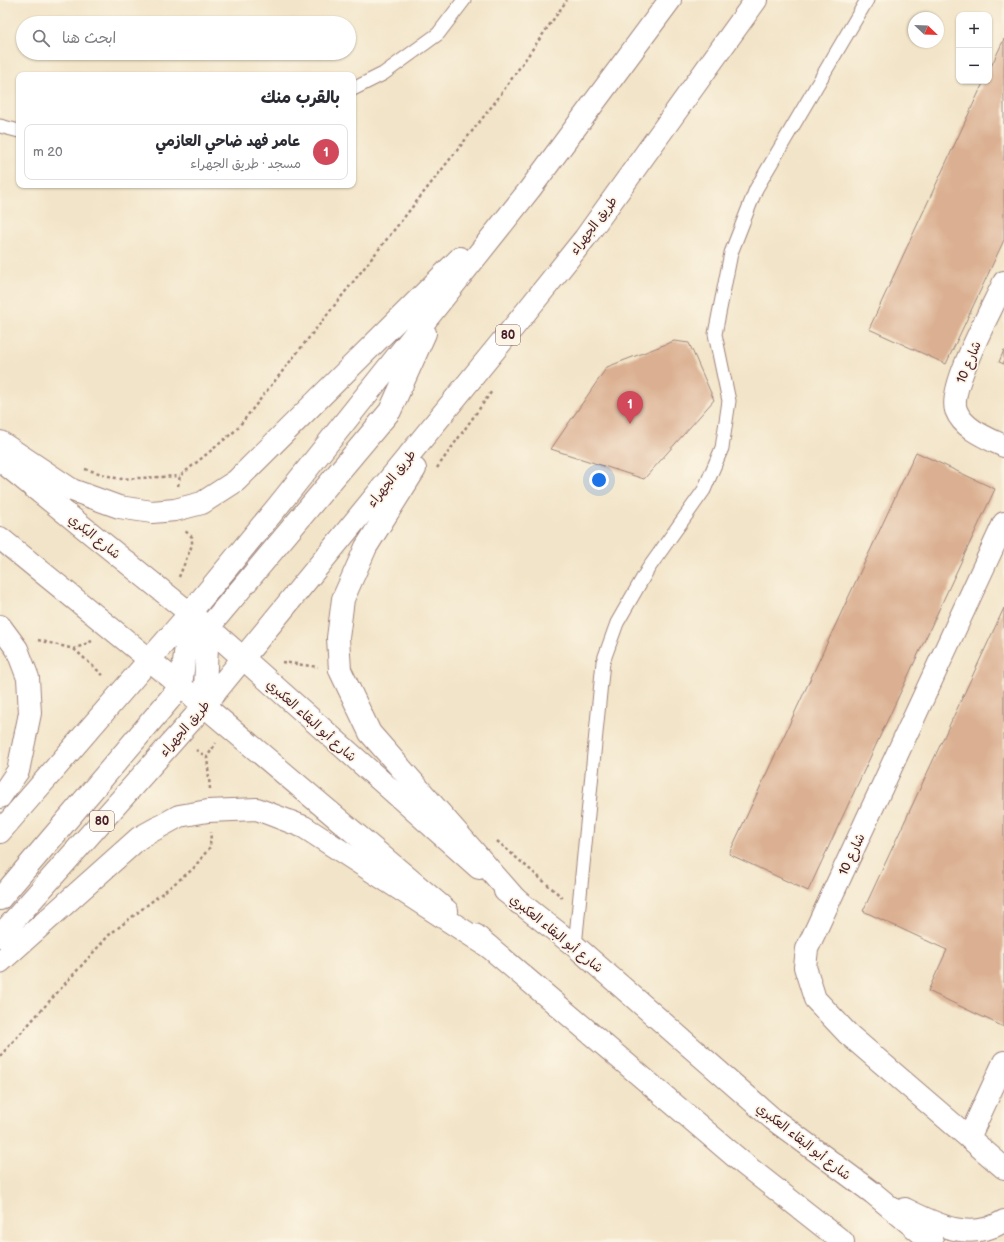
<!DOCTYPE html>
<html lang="ar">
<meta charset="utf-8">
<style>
body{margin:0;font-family:"Balsamiq Sans","Playpen Sans Arabic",sans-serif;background:#f7f7f7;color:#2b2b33;direction:rtl}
.controls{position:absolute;right:12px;top:12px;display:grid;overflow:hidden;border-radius:8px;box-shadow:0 1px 3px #0004}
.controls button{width:36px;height:36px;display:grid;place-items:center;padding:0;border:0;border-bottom:1px solid #e1e1e2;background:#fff;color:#2b2b33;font:20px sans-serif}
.compass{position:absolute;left:908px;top:12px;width:36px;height:36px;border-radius:50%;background:#fff;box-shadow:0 1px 3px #0004;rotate:113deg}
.you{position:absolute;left:599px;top:480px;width:14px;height:14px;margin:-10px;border:3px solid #fff;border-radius:50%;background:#1a73e8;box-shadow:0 0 0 6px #1a73e833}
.badge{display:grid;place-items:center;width:26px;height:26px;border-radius:50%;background:#d1495b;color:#fff;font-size:13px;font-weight:700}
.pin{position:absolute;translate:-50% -33px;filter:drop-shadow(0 1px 2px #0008)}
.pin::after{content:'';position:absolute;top:21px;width:14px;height:12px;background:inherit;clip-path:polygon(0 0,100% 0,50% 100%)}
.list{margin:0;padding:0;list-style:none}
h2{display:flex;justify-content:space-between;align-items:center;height:52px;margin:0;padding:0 16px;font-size:17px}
h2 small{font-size:13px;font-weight:400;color:#7c7c81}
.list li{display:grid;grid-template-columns:26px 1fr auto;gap:12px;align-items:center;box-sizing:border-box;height:56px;margin:0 8px 8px;padding:0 8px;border:1px solid #e1e1e2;border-radius:8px}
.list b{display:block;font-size:15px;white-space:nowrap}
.list p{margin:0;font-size:13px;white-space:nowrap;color:#7c7c81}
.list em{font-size:13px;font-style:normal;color:#7c7c81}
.icon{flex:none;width:22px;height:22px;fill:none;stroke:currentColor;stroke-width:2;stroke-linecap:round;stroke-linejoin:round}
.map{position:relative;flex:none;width:1004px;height:1242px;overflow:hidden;direction:ltr}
.search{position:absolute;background:#fff;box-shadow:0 1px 3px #0004;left:16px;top:16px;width:340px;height:44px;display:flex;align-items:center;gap:10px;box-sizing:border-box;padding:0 14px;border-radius:22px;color:#7c7c81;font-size:15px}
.panel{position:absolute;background:#fff;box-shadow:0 1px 3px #0004;left:16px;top:72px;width:340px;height:116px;border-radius:8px;direction:rtl}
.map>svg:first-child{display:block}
.building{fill:#dbb092}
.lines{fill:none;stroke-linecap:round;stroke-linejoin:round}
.service-casing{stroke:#9e827a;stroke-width:15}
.minor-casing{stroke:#9e827a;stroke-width:24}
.secondary-casing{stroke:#9e827a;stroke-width:24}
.trunk-casing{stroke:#9e827a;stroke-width:24}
.path{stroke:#9e827a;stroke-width:2.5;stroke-dasharray:3 3;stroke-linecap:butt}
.service{stroke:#fff;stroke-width:13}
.minor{stroke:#fff;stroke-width:22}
.secondary{stroke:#fff;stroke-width:22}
.trunk{stroke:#fff;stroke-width:22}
.labels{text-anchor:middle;stroke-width:3.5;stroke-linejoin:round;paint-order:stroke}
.shield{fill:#fcf5e5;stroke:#7f5f63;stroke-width:1}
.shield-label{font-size:12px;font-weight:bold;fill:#4a1f2b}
.street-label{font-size:13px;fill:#4a1f2b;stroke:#fcf5e5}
</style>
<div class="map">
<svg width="1004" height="1242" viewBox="0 0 1004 1242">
<rect width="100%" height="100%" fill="#fcf5e5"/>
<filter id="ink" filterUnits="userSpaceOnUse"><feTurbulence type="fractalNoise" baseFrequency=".025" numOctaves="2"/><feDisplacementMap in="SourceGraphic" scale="8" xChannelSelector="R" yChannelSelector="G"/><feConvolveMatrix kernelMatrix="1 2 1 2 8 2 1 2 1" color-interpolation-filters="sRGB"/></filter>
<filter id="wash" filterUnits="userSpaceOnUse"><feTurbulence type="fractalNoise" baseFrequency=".012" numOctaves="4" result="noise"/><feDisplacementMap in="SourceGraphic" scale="16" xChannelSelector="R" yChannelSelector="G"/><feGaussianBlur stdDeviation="0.9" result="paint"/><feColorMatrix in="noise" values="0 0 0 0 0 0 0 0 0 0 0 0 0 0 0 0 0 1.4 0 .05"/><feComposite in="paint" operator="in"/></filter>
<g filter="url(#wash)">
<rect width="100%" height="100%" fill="#f2e4c8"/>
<g id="blocks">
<path class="building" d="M1004 39V240L946 364 869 329 984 81H989V71Z
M674 341 689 343 714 400 644 479 551 449 607 367Z
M1004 350V364L999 362Z
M916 452 995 489 808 891 729 854Z
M1004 608V1027L928 991 947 950 863 911Z"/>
</g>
</g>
<g filter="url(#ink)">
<use href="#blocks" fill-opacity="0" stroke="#9e827a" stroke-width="1"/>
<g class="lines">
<defs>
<path id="service" d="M353 89 383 74 438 34 464 0
M0 126 19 131
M575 946 603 662 617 623 648 569 704 490 722 448 729 401 715 334 731 253 756 189 867 0"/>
<path id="minor" d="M1004 282C993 307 948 387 956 410 963 429 987 438 1004 446
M1004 523 807 949 805 967 815 999 848 1034 1004 1168
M969 1138 1004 1062"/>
<path id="secondary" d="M0 460 218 636 479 868
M0 538 150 660 447 911
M505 891 575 946 773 1119 873 1193 932 1242
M475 935 744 1164 843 1242
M905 1209C937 1225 970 1242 1004 1221"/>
<path id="trunk" d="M0 442 72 490 119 507 152 512 175 510 202 503 236 481 460 258
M415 469 366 547 343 599 338 638 340 670 370 733 519 903
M0 626 17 649 28 678 30 713 18 771 0 797
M204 706 208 628 390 411 425 333
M0 832 190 613 278 506 530 189 670 0
M0 899 181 686 190 613
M0 936 204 706 521 318 585 238 756 0
M0 962 139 838 179 816 208 811 257 809 304 827 489 947"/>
</defs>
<use href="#service" class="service-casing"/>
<use href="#minor" class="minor-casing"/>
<use href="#secondary" class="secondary-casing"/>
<use href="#trunk" class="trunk-casing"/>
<path class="path" d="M437 468 492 391
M85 469 119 479 180 476
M178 486 180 476 236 430 496 101 567 0
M179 577 192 545V537L184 530
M38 640 74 649 92 641
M74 649 105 677
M282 662 318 667
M196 750 207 757
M210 789 207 757 216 743
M497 841 563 898
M0 1056 109 935 193 869 210 847 211 832"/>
<use href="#service" class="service"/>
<use href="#minor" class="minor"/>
<use href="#secondary" class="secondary"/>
<use href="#trunk" class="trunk"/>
</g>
</g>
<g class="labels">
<g class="shield">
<rect x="496" y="325" width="24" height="20" rx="3"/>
<rect x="90" y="811" width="24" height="20" rx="3"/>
</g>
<g class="shield-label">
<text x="508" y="339">80</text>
<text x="102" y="825">80</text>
</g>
<g class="street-label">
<text transform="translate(593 225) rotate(-53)" y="5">طريق الجهراء</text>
<text transform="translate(968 362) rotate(-67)" y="5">شارع 10</text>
<text transform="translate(391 478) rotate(-51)" y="5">طريق الجهراء</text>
<text transform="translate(95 536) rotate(39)" y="5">شارع البكري</text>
<text transform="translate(312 720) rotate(42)" y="5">شارع أبو البقاء العكبري</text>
<text transform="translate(184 728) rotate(-49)" y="5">طريق الجهراء</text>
<text transform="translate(851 854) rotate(-65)" y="5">شارع 10</text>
<text transform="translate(557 933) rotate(39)" y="5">شارع أبو البقاء العكبري</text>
<text transform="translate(804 1141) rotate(38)" y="5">شارع أبو البقاء العكبري</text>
</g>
</g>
</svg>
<div class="controls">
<button>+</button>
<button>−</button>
</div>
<svg class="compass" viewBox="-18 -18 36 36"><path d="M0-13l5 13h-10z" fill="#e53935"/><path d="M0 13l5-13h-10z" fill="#7c7c81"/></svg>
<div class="you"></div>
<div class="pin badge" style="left:630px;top:424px">1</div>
<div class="search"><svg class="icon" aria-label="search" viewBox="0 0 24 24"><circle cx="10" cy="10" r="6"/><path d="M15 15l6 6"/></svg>ابحث هنا</div>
<section class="panel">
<h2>بالقرب منك<small></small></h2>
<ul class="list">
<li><span class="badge">1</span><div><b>عامر فهد ضاحي العازمي</b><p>مسجد · طريق الجهراء</p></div><em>20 m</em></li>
</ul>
</section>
</div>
